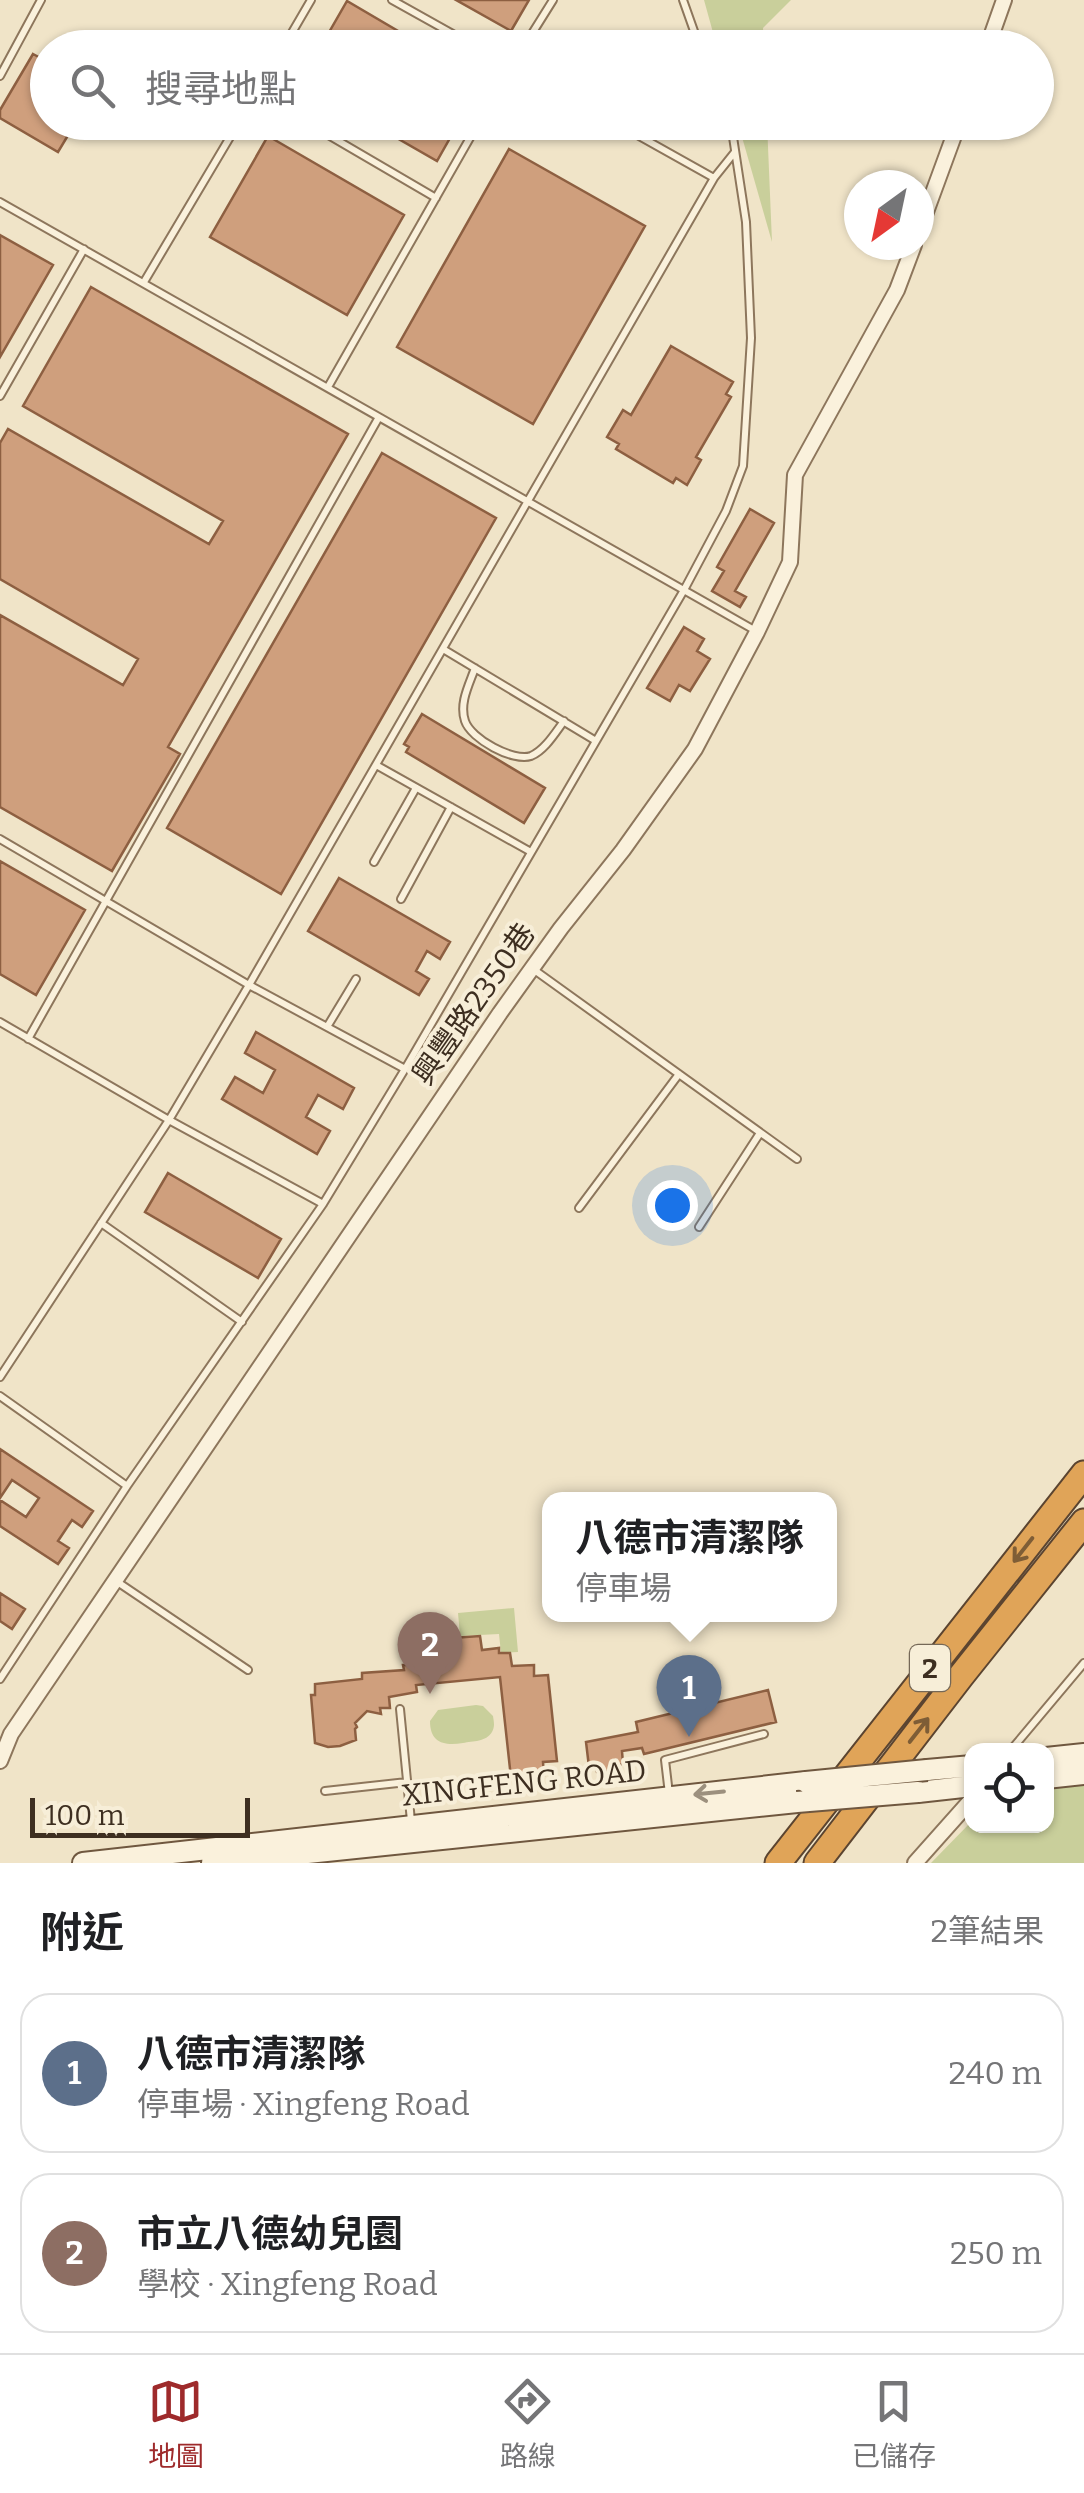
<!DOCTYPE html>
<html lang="zh-TW">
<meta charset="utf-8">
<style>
body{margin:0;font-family:Bitter,"Noto Sans TC",serif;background:#f6f6f6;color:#202124}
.controls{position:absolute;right:30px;bottom:30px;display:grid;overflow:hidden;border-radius:20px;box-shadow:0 2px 8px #0004}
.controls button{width:90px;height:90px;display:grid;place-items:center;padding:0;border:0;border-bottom:2px solid #e0e0e0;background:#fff;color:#202124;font:50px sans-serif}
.compass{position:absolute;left:844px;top:170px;width:90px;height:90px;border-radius:50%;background:#fff;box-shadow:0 2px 8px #0004;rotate:213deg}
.scale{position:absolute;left:30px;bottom:25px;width:220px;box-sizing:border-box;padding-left:10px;border:5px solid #3d2e20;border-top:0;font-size:28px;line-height:35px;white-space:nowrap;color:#3d2e20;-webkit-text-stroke:8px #f7eed8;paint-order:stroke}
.you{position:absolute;left:672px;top:1205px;width:35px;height:35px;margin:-25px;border:8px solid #fff;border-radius:50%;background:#1a73e8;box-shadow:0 0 0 15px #1a73e833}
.badge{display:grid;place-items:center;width:65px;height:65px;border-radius:50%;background:#9e2a2b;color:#fff;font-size:32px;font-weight:700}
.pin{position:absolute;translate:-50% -82px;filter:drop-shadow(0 2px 5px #0008)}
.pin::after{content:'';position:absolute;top:52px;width:35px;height:30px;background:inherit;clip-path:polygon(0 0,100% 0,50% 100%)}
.popup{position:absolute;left:542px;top:1492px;width:295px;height:130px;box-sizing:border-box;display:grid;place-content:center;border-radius:20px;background:#fff;filter:drop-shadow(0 2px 8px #0005);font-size:32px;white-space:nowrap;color:#757577}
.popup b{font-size:38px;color:#202124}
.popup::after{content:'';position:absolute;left:50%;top:100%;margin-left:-20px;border:20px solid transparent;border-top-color:#fff}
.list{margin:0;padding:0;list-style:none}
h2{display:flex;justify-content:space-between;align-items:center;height:130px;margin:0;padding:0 40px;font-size:42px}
h2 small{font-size:32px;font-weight:400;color:#757577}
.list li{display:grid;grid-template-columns:65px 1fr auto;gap:30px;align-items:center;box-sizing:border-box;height:160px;margin:0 20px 20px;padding:0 20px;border:2px solid #e0e0e0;border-radius:30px}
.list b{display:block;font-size:38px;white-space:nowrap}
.list p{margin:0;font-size:32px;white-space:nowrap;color:#757577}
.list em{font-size:32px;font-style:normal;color:#757577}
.icon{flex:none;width:55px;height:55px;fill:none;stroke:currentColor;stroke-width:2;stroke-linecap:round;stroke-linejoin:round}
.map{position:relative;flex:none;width:1084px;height:1863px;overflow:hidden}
.search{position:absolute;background:#fff;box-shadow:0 2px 8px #0004;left:30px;right:30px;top:30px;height:110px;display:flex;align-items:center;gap:25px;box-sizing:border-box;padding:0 35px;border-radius:55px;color:#757577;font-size:38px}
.sheet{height:490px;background:#fff}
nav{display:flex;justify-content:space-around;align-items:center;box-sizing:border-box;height:140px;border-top:2px solid #e0e0e0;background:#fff;font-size:28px;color:#757577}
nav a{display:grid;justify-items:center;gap:5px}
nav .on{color:#9e2a2b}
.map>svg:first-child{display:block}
.green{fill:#c9cf9b}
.building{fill:#cf9f7d;stroke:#8d5f41;stroke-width:2.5}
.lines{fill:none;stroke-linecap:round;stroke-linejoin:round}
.lane-casing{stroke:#8d765c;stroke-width:10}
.street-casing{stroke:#8d765c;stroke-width:18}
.secondary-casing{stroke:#6f573f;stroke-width:24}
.highway-casing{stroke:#5b4430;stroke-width:29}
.lane{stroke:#faf1dc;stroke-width:6}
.street{stroke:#faf1dc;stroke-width:14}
.secondary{stroke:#faf1dc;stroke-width:20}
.highway{stroke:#e0a458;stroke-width:25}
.secondary-bridge-casing{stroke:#6f573f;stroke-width:24;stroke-linecap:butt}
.secondary-bridge{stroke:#faf1dc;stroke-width:20}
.oneway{stroke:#7e5d36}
.oneway2{stroke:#9c907e}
.labels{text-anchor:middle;stroke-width:8;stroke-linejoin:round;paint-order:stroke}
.shield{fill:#f7eed8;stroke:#756857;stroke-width:2.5}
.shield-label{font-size:28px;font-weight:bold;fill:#3d2e20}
.street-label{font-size:30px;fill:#3d2e20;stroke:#f7eed8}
</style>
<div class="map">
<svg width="1084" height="1863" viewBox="0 0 1084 1863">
<rect width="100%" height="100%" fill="#f0e4c8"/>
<path class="green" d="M704 0H791L763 28 764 48 717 47Z
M738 123H767L772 242Z
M514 1608 518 1652 501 1653 499 1634 460 1636 458 1613Z
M476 1705 483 1706 493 1716C494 1723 495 1726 492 1732 486 1742 473 1741 463 1743 444 1746 430 1743 430 1721L438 1710Z
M1084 1785V1863H931L971 1822 972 1826H1046L1047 1789Z"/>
<path class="building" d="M456 0H529L511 31Z
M347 1 427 48H320Z
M33 54 48 62V122H76L58 152 0 118V110Z
M369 122H459L437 161Z
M268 136 404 215 347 315 210 237Z
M509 149 645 226 533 424 397 347Z
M0 235 53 265 0 357Z
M91 287 348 434 168 747 180 754 112 871 0 807V615L123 685 138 659 0 579V443L8 429 209 544 223 521 23 406Z
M671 346 733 382 726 394 731 397 696 457 701 460 687 485 676 478 673 483 616 449 619 444 607 437 623 410 631 415Z
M382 453 496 518 281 894 167 828Z
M750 509 774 523 735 591 746 597 740 607 712 591 724 571 717 567Z
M684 627 704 639 697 651 710 659 690 691 679 685 670 701 647 688Z
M422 714 545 788 524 823 406 752 409 747 404 744Z
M0 861 85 910 36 995 0 974Z
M339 878 450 942 440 959 427 951 416 971 429 979 419 995 308 931Z
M256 1032 354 1088 343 1109 318 1095 306 1117 330 1131 317 1154 222 1099 235 1077 263 1093 275 1070 245 1053Z
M168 1173 281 1239 258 1278 145 1212Z
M0 1449 93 1511 82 1527 72 1520 58 1541 69 1548 58 1564 0 1526V1500L26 1517 39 1498 12 1480 0 1498Z
M0 1593 25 1609 12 1629 0 1621Z
M480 1636 482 1650 499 1648V1653H510L512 1666 534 1665V1676L548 1675 557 1761 543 1762 544 1775 511 1778 500 1677 416 1685 417 1692 389 1697 390 1708H380L381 1714 367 1711 355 1723 357 1727 355 1729 356 1740 340 1746 328 1747 315 1743 311 1695H315V1684L362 1679V1673L404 1670 403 1665H412L411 1656 427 1655 424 1640Z
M768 1690 776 1722 644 1754 642 1748 622 1751 623 1764 614 1765 616 1770 597 1772 596 1767H589L586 1742 638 1732 636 1722Z"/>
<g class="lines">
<defs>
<path id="lane" d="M392 0 478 48
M683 0 700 48
M283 48 311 0
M523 48 553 0
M0 76 41 0
M306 122 436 198
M614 122 714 178
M0 202 756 631
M144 282 239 122
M328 387 479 122
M0 396 84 249
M443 649 596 741
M475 668C469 685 459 703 465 721 471 739 513 762 531 756 545 750 555 733 564 721
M376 765 531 852
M0 839 249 985 405 1069
M374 862 416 788
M401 899 451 807
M533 969 797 1159
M0 1022 169 1120 323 1204
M327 1027 356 979
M28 1039 379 417
M579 1208 679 1074
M101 1223 242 1322
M699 1227 760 1133
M0 1377 169 1120 249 985 714 178 734 153
M0 1396 127 1486
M116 1581 248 1670
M0 1679 127 1486 323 1204 405 1069 684 590 726 511 743 466 751 338 746 222 733 137 728 122
M400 1709 411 1821
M1011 1750 1084 1663
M325 1791 407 1782
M669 1794 665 1760 764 1734"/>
<path id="street" d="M987 48 1004 0
M919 231 959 122
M0 1761 11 1734 500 1013 561 928 623 850 695 749 757 632 790 562 795 475 897 290 914 245
M915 1863 972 1799"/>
<path id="secondary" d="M1046 1758 1084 1754
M927 1770 972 1766
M1046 1778 1084 1774
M918 1792 972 1786
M83 1863 806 1782
M212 1863 797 1802"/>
<path id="highway" d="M778 1863 1084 1474
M817 1863 961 1676 1084 1522"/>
</defs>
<use href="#lane" class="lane-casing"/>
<use href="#street" class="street-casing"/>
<use href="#secondary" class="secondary-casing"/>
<use href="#highway" class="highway-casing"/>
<use href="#lane" class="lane"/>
<use href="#street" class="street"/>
<use href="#secondary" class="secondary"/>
<use href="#highway" class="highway"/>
<defs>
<path id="secondary-bridge" d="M806 1782 927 1770
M797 1802 918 1792"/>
</defs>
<use href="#secondary-bridge" class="secondary-bridge-casing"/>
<use href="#secondary-bridge" class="secondary-bridge"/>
</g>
<defs><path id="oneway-shaft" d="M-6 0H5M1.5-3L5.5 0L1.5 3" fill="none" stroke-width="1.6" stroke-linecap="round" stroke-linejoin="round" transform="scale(2.5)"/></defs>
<g class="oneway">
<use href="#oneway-shaft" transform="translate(1023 1550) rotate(128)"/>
<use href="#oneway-shaft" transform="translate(919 1730) rotate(-52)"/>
</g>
<use class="oneway2" href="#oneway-shaft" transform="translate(709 1793) rotate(174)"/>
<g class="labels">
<rect class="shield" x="910" y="1645" width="40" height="46" rx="8"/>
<g class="shield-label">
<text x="930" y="1678">2</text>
</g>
<g class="street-label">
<text transform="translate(474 1004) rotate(-55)" y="10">興豐路2350巷</text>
<text transform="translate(524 1783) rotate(-6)" y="10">XINGFENG ROAD</text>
</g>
</g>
</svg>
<div class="controls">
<button><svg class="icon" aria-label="locate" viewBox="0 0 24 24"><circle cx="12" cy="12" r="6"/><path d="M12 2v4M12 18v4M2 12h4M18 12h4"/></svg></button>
</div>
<svg class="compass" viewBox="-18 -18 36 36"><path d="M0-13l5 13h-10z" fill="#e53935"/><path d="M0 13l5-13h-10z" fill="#757577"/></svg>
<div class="scale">100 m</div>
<div class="you"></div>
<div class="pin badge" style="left:689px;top:1737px;background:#5c6f8a">1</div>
<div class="popup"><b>八德市清潔隊</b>停車場</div>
<div class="pin badge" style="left:430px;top:1694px;background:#8d6e63">2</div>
<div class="search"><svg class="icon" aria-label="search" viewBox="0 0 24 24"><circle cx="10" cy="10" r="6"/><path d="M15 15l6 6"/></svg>搜尋地點</div>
</div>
<section class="sheet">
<h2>附近<small>2筆結果</small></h2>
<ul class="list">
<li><span class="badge" style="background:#5c6f8a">1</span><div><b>八德市清潔隊</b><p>停車場 · Xingfeng Road</p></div><em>240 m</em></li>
<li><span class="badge" style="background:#8d6e63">2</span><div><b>市立八德幼兒園</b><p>學校 · Xingfeng Road</p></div><em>250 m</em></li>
</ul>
</section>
<nav>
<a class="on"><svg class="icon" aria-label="map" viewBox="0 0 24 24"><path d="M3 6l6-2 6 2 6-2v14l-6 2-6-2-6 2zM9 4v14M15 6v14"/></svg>地圖</a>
<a><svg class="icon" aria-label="directions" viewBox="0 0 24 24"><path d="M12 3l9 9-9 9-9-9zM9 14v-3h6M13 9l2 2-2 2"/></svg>路線</a>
<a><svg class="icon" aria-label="saved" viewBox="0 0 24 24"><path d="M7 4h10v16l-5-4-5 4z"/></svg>已儲存</a>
</nav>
